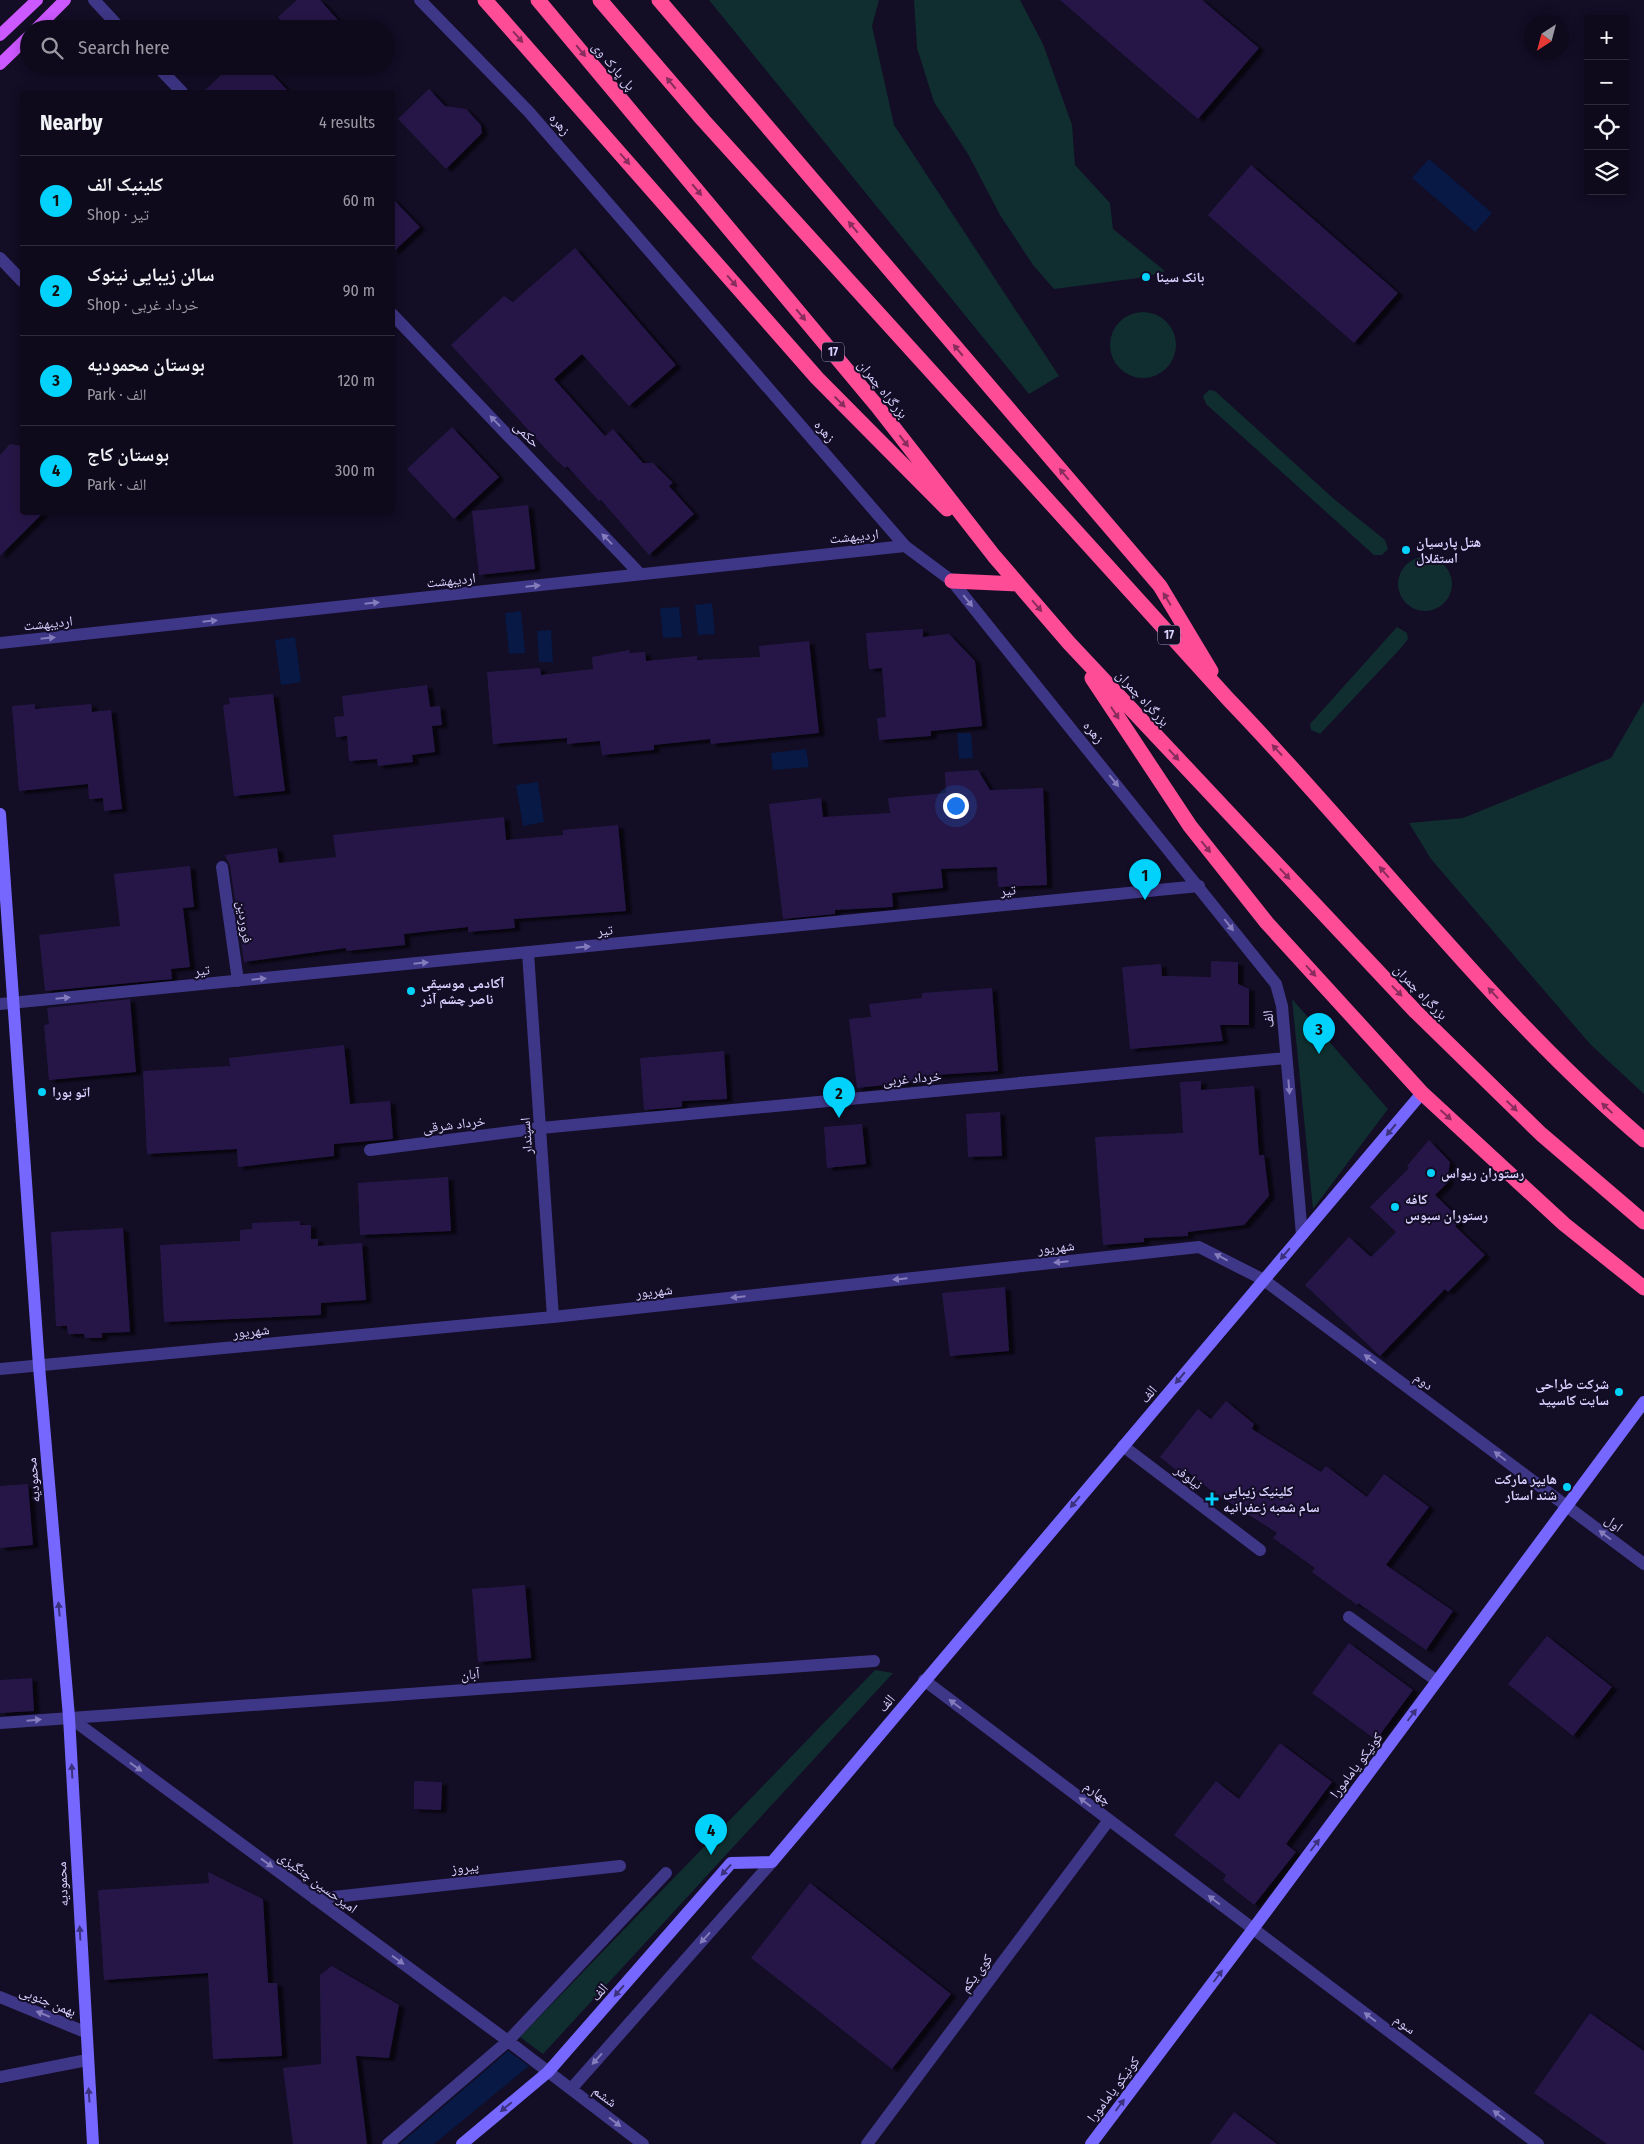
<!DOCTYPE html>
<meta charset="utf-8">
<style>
body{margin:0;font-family:"Fira Sans Condensed","Noto Naskh Arabic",sans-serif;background:#171325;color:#f1f3f6}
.controls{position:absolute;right:15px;top:15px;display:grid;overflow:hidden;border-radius:5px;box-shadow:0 2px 12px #0003}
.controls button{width:45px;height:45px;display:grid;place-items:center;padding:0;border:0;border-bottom:1px solid #2e2b3b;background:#0e0a1c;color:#f1f3f6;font:25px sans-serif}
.compass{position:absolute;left:1524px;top:15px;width:45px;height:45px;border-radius:50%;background:#0e0a1c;box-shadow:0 2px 12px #0003;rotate:216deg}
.you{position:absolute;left:955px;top:805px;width:18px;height:18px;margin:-12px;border:4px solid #fff;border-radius:50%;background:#1a73e8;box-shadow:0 0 0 8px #1a73e833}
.badge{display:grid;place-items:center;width:32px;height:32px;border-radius:50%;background:#00d2fc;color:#111;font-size:16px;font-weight:700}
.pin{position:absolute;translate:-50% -41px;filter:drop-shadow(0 1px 2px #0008)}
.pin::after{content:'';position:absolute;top:26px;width:18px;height:15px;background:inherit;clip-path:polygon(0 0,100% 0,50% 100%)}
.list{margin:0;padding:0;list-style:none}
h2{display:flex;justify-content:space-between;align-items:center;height:65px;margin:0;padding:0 20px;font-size:21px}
h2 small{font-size:16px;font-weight:400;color:#9b9aa3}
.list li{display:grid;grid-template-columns:32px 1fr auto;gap:15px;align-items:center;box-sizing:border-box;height:90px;padding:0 20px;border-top:1px solid #2e2b3b}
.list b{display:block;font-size:19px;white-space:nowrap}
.list p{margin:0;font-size:16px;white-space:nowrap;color:#9b9aa3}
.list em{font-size:16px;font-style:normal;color:#9b9aa3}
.icon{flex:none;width:28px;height:28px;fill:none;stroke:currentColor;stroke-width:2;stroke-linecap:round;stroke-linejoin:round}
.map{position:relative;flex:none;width:1644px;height:2144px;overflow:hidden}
.search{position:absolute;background:#0e0a1c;box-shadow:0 2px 12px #0003;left:20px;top:20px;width:375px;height:55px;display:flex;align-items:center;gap:12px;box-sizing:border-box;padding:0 18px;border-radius:28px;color:#9b9aa3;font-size:19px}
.panel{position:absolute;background:#0e0a1c;box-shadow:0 2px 12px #0003;left:20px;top:90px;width:375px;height:425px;border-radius:5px}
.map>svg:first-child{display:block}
.green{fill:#102e2f}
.water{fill:#071944}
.building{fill:#251847;filter:url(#shadow)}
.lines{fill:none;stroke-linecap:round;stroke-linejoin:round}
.street{stroke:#3e3686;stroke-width:12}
.secondary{stroke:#7668ff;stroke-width:12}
.primary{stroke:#cc58ff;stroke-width:12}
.highway{stroke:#ff4c96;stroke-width:15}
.oneway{fill:#892c5e}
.oneway2{fill:#847cbc}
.oneway3{fill:#3b317c}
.poi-dot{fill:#00d2fc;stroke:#130d25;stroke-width:2}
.labels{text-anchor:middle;stroke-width:4;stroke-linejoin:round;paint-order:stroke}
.shield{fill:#130d25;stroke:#9e96be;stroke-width:1}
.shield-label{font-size:12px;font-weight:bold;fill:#d9d1ff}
.street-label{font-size:14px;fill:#d9d1ff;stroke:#130d25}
.poi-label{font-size:14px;font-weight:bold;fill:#d9d1ff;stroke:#130d25;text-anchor:start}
</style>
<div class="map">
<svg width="1644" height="2144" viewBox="0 0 1644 2144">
<defs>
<filter id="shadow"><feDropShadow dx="5.5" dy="3" stdDeviation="1" flood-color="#0009"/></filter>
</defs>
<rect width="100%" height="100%" fill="#130d25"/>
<path class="green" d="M709 0H879L872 26 894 125 1059 376 1029 394Z
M914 0H1020L1043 44 1072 125 1075 165 1110 203 1113 229 1165 271 1146 277 1054 289 1033 265 1000 215 968 154 934 102 917 48Z
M1110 345a33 33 0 1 1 66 0a33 33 0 1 1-66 0Z
M1209 390 1215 391 1334 499 1385 540 1388 549 1382 555H1374L1206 404 1203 396Z
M1398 584a27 27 0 1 1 54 0a27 27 0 1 1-54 0Z
M1397 627 1407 633 1408 639 1401 648 1320 734 1311 730 1310 724Z
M1644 701V1094L1591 1045 1431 859 1409 823 1463 818 1611 758Z
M1292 999 1388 1109 1313 1209Z
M875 1670 893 1673 543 2054 520 2037Z"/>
<path class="water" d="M1429 159 1492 213 1475 232 1412 178Z
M712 603 715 634 698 635 695 605Z
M679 607 682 637 663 638 660 608Z
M521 611 525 653 509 654 505 613Z
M551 630 553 662H539L537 631Z
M295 637 301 682 281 685 275 640Z
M957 733H971L973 758 959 759Z
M806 749 809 767 773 770 771 753Z
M538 782 544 822 523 826 516 785Z
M508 2051 529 2066 434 2144H400Z"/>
<path class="building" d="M297 0H320L346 29H288L278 17Z
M1060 0H1202L1259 48 1198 119Z
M231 66H265L289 92H203Z
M429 89 445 106 466 109 481 125 482 133 446 169 398 119Z
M1251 165 1398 293 1354 343 1208 215Z
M392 198 420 227 392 253Z
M575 248 676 365 629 406 582 354 554 379 605 436 613 429 643 463H653L673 483 669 486 694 514 649 555 601 500 599 501 567 466 565 468 555 459 451 345 504 296 513 302Z
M452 427 499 477 454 519 407 469Z
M10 444 22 446V512H44L0 556V455Z
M528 505 535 569 479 575 472 511Z
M923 629V637L949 634 975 661 982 726 931 731V736L879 740 877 718 886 717 882 668 869 669 866 633Z
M809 641 819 733 711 744 710 739 654 745V750L602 755 600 741 567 744V738L493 744 487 672 540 668 541 675 593 669 592 657 629 650 630 653 645 652 646 661 697 656V660L760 657 759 646Z
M427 685 430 707 440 706 442 725 432 726 435 752 412 755 413 762 378 766 377 759 349 761 347 736 336 737 334 717 344 716 342 696Z
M273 694 285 791 234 796 223 705 230 704 229 698Z
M35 704V709L91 704 92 712 111 710 122 809 104 811 103 798 89 799 88 784 19 791 12 706Z
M978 770 990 790 1043 788 1047 885 998 887 997 867 941 869 943 888 892 893 893 907 835 910V914L783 919 769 804 821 798 823 817 890 813 888 798 946 793 945 772Z
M504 817 506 840 563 835V830L618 825 626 911 514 919 515 928 468 932V927L404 934 405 945 346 951V948L244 962 230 866 225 855 277 848 279 863 336 857 333 835Z
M190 866 194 907 183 908 190 967 171 969 172 979 45 991 39 935 120 926 114 874Z
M1211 961 1238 962V984L1249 989V1025H1220L1223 1041 1130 1049 1122 967 1161 964 1162 976 1211 977Z
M992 988 998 1071 921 1076 922 1081 857 1088 849 1019 871 1017 869 1004 922 998V993Z
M130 999 136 1072 49 1080 44 1025 49 1024 47 1008Z
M344 1045 350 1104 390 1101 393 1139 334 1144V1156L238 1167 237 1149 147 1154 143 1071 230 1066 229 1058Z
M724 1051 727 1099 682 1101V1107L644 1110 640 1058Z
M1201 1081V1090L1254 1086 1259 1155H1264L1269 1196 1244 1225 1188 1232V1236L1144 1238V1242L1103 1245 1095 1137 1183 1133 1180 1082Z
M1000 1112 1002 1156 968 1157 966 1114Z
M862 1124 866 1164 827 1168 824 1127Z
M1429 1140 1450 1162 1447 1183 1435 1195 1461 1220 1455 1226 1485 1255 1448 1292 1445 1289 1380 1356 1305 1285 1349 1237 1371 1257 1396 1232 1370 1207 1409 1168 1407 1166Z
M448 1177 451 1231 360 1235 358 1183Z
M300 1221V1225H311V1239H318V1246L362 1243 366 1300 321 1303V1315L164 1322 160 1245 240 1241V1230L252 1229V1223Z
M123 1228 130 1332 102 1333V1338H85L84 1334H68L67 1326H56L51 1232Z
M1005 1287 1009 1351 950 1356 942 1293Z
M1226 1401 1254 1424 1252 1429 1321 1472 1326 1466 1367 1497 1384 1474 1429 1507 1386 1565 1453 1611 1426 1650 1358 1603 1357 1605 1312 1572 1315 1568 1273 1538 1277 1533 1213 1492 1188 1472 1185 1477 1160 1457 1198 1409 1211 1419Z
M28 1484 33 1545 0 1548V1486Z
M525 1585 531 1658 478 1662 472 1589Z
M1547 1636 1612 1687 1573 1736 1508 1684Z
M1349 1643 1413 1690 1376 1740 1312 1693Z
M32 1678 34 1711 0 1713V1680Z
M1280 1743 1332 1782 1286 1844 1296 1852 1254 1905 1223 1880 1226 1875 1174 1835 1216 1781 1239 1799Z
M414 1781 442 1782 441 1810 414 1809Z
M208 1872 263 1899 268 1983H277L282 2056 213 2059 208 1973 104 1980 98 1890 209 1883Z
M810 1883 951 1994 892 2069 751 1958Z
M332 1966 399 2005 389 2058 356 2056 367 2144H293L283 2068 321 2064 320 1975Z
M1590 2013 1644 2051V2144H1607L1534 2093Z
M1234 2112 1277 2144H1210Z"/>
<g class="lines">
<path class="street" d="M94 0 121 29
M420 0 529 112 905 546 952 581 1276 984 1282 1006 1302 1235
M157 66 182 92
M0 258 22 281
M392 314 640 574
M0 643 905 546
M222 867 238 981
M528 953 553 1317
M0 1004 1199 886
M370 1150 541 1128 1286 1058
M0 1369 553 1317 1199 1247 1264 1280 1644 1564
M1123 1446 1260 1550
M1349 1617 1437 1681
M924 1680 1538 2144
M69 1717 508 2041 643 2144
M0 1723 874 1661
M315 1899 620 1866
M0 1997 85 2032
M0 2077 87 2060
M571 2089 772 1862
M388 2144 508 2041 666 1873
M867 2144 1109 1820"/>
<path class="secondary" d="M0 814 39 1366 69 1717 93 2144
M462 2144 548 2072 731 1863 772 1862 1422 1093
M1091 2144 1253 1929 1644 1402"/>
<path class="primary" d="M36 29 65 0
M0 35 37 0
M0 64 29 36"/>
<path class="highway" d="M485 0 817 378 947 509
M538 0 877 406 994 556 1069 643 1416 1012 1541 1134 1644 1222
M600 0 703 120 1229 700C1369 845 1490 1009 1644 1140
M659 0 1160 586 1211 671
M952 581 1018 584
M1092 678 1190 826 1267 923 1422 1093 1564 1224 1644 1288"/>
</g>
<defs><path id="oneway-solid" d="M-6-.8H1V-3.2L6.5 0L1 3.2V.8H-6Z" transform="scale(1.25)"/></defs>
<g class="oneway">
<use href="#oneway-solid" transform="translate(518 37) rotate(49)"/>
<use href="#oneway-solid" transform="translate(581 51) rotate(50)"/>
<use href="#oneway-solid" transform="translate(671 83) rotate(-130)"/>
<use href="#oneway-solid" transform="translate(625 159) rotate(49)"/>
<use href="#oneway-solid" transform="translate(697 190) rotate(50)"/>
<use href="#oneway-solid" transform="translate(853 227) rotate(-130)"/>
<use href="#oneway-solid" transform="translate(732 281) rotate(49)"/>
<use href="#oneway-solid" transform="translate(801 315) rotate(50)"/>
<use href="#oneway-solid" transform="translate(958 350) rotate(-130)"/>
<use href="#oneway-solid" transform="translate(840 402) rotate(45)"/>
<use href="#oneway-solid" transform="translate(904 441) rotate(52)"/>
<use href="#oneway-solid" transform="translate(1064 474) rotate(-130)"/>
<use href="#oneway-solid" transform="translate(1167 599) rotate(-121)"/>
<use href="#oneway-solid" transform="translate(1037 606) rotate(49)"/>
<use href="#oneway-solid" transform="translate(1115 713) rotate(57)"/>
<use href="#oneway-solid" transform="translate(1277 750) rotate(-133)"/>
<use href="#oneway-solid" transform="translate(1174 755) rotate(47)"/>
<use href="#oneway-solid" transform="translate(1206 847) rotate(51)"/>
<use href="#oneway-solid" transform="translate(1384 872) rotate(-131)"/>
<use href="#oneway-solid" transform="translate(1285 874) rotate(47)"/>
<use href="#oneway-solid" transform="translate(1311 971) rotate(48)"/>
<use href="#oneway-solid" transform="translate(1397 991) rotate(46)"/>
<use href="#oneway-solid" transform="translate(1493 993) rotate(-133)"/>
<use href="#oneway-solid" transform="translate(1512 1106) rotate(44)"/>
<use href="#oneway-solid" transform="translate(1607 1108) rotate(-137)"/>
<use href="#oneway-solid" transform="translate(1446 1115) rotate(42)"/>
</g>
<g class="oneway2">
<use href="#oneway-solid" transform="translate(495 421) rotate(-134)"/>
<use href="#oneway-solid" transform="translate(607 539) rotate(-134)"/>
<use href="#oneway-solid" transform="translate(533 586) rotate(-6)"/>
<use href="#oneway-solid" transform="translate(968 601) rotate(51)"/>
<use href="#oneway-solid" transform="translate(372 603) rotate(-6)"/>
<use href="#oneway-solid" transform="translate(210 621) rotate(-6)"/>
<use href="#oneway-solid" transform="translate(48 638) rotate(-6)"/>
<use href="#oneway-solid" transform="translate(1114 781) rotate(51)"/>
<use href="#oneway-solid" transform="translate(1229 925) rotate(52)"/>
<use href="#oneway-solid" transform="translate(583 947) rotate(-6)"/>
<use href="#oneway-solid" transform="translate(421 963) rotate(-6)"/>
<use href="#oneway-solid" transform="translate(259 979) rotate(-6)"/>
<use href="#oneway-solid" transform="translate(63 998) rotate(-6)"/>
<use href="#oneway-solid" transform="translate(1289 1087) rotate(85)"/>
<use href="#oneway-solid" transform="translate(1221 1257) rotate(-152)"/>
<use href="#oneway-solid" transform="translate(1061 1262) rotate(174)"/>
<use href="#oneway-solid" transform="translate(900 1279) rotate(174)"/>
<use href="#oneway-solid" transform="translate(738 1297) rotate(174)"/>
<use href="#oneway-solid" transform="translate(1370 1359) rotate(-143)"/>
<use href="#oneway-solid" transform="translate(1500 1456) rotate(-143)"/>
<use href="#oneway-solid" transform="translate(1605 1535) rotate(-143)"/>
<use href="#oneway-solid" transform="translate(955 1704) rotate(-143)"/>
<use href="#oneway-solid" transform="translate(34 1720) rotate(-5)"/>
<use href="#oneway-solid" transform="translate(136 1767) rotate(36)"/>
<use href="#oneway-solid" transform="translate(1085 1802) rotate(-143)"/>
<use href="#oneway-solid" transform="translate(267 1863) rotate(36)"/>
<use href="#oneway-solid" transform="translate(1214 1900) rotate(-143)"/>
<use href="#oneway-solid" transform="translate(705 1938) rotate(132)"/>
<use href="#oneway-solid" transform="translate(398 1960) rotate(36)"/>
<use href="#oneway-solid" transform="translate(43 2014) rotate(-158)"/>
<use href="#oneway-solid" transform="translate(1370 2017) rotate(-143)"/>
<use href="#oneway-solid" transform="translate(597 2059) rotate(132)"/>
<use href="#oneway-solid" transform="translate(1499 2115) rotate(-143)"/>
<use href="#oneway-solid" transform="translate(615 2122) rotate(37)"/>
</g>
<g class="oneway3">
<use href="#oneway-solid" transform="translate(1391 1130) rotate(130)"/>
<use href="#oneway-solid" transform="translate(1285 1254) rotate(130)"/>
<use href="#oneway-solid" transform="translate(1180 1378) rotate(130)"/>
<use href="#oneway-solid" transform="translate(1075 1502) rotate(130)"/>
<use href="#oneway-solid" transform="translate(59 1609) rotate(-95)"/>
<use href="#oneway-solid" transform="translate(1412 1715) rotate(-53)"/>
<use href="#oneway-solid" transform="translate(72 1771) rotate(-93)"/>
<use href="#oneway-solid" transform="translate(1315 1845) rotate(-53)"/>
<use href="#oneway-solid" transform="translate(726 1870) rotate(133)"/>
<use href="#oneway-solid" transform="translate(80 1933) rotate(-93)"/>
<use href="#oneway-solid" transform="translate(1218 1976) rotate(-53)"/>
<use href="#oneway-solid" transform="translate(619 1991) rotate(131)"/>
<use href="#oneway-solid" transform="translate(89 2095) rotate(-94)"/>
<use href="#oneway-solid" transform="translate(1120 2105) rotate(-53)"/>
<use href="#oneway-solid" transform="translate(506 2107) rotate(140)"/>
</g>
<g class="poi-dot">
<circle cx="1146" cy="277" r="5"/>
<circle cx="1406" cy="550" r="5"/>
<circle cx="411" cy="991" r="5"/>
<circle cx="42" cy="1092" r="5"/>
<circle cx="1431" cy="1173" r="5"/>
<circle cx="1395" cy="1207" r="5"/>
<circle cx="1619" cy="1392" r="5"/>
<circle cx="1567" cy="1487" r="5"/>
<path d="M1209.5 1491.5h5v5h5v5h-5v5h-5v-5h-5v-5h5z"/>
</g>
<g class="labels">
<g class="shield">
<rect x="822" y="342.5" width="22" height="19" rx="4"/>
<rect x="1158" y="625.5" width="22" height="19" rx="4"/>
</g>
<g class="shield-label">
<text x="833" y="356">17</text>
<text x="1169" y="639">17</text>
</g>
<g class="street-label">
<text transform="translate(614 66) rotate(50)" y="5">پل پارک وی</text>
<text transform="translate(560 124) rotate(49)" y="5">زهره</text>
<text transform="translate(883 389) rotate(51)" y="5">بزرگراه چمران</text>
<text transform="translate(825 431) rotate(49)" y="5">زهره</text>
<text transform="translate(527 434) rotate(46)" y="5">حکمی</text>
<text transform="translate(854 536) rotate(-6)" y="5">اردیبهشت</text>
<text transform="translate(451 580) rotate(-6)" y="5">اردیبهشت</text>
<text transform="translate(48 623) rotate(-6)" y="5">اردیبهشت</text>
<text transform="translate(1143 698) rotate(47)" y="5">بزرگراه چمران</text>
<text transform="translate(1094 732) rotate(51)" y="5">زهره</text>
<text transform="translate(1008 890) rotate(-6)" y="5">تیر</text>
<text transform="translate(245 922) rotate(82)" y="5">فروردین</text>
<text transform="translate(605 930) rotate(-6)" y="5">تیر</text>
<text transform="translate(202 970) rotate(-6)" y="5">تیر</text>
<text transform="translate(1421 992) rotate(46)" y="5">بزرگراه چمران</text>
<text transform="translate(1268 1019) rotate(-96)" y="5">الف</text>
<text transform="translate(912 1078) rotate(-5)" y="5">خرداد غربی</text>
<text transform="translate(454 1124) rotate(-7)" y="5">خرداد شرقی</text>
<text transform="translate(526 1136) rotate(-94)" y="5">اسپندار</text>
<text transform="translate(1056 1247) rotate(-6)" y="5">شهریور</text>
<text transform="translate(654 1291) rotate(-6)" y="5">شهریور</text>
<text transform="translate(251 1331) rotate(-6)" y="5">شهریور</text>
<text transform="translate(1424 1381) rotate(37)" y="5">دوم</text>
<text transform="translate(1148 1394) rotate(-50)" y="5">الف</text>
<text transform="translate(1189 1477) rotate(37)" y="5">نیلوفر</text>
<text transform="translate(33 1480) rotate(-95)" y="5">محمودیه</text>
<text transform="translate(1614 1523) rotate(37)" y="5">اول</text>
<text transform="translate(470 1674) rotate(-4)" y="5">آبان</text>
<text transform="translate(886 1703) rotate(-50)" y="5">الف</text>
<text transform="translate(1356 1765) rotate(-53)" y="5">کونیکو یامامورا</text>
<text transform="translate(1098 1793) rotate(37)" y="5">چهارم</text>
<text transform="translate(465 1867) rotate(-6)" y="5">پیروز</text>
<text transform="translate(318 1882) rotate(36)" y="5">امیرحسین چنگیزی</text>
<text transform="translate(62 1884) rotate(-93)" y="5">محمودیه</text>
<text transform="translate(976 1973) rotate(-53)" y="5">کوی یکم</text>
<text transform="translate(599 1992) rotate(-49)" y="5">الف</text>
<text transform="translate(48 2001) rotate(22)" y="5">بهمن جنوبی</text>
<text transform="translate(1405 2024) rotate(37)" y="5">سوم</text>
<text transform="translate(1113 2089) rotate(-53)" y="5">کونیکو یامامورا</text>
<text transform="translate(605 2096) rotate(37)" y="5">ششم</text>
</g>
<g class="poi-label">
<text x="1156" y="282">بانک سینا</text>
<text x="1416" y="547">هتل پارسیان<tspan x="1416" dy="16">استقلال</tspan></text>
<text x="421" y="988">آکادمی موسیقی<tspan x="421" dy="16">ناصر چشم آذر</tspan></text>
<text x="52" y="1097">اتو بورا</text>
<text x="1441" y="1178">رستوران ریواس</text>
<text x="1405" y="1204">کافه<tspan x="1405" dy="16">رستوران سبوس</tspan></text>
<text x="1609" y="1389" text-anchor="end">شرکت طراحی<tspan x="1609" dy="16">سایت کاسپید</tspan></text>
<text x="1557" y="1484" text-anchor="end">هایپر مارکت<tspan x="1557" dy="16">شند استار</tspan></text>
<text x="1223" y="1496">کلینیک زیبایی<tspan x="1223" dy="16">سام شعبه زعفرانیه</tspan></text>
</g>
</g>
</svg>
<div class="controls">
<button>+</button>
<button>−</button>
<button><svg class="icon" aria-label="locate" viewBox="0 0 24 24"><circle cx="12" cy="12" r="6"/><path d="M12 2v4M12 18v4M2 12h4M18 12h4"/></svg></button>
<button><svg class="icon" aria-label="layers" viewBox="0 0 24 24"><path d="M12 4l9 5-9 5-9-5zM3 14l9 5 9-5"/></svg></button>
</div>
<svg class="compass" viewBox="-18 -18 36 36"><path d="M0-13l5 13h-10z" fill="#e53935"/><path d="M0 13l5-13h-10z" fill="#9b9aa3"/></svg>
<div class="you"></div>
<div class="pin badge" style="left:1145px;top:900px">1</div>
<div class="pin badge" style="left:839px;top:1118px">2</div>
<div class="pin badge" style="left:1319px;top:1054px">3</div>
<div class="pin badge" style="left:711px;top:1855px">4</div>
<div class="search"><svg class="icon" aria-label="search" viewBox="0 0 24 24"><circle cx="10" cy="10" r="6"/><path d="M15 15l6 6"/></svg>Search here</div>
<section class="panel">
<h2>Nearby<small>4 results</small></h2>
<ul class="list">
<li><span class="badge">1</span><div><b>کلینیک الف</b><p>Shop · تیر</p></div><em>60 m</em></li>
<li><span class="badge">2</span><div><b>سالن زیبایی نینوک</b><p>Shop · خرداد غربی</p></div><em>90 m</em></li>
<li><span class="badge">3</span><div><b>بوستان محمودیه</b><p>Park · الف</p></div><em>120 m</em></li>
<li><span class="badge">4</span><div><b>بوستان کاج</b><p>Park · الف</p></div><em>300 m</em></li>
</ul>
</section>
</div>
